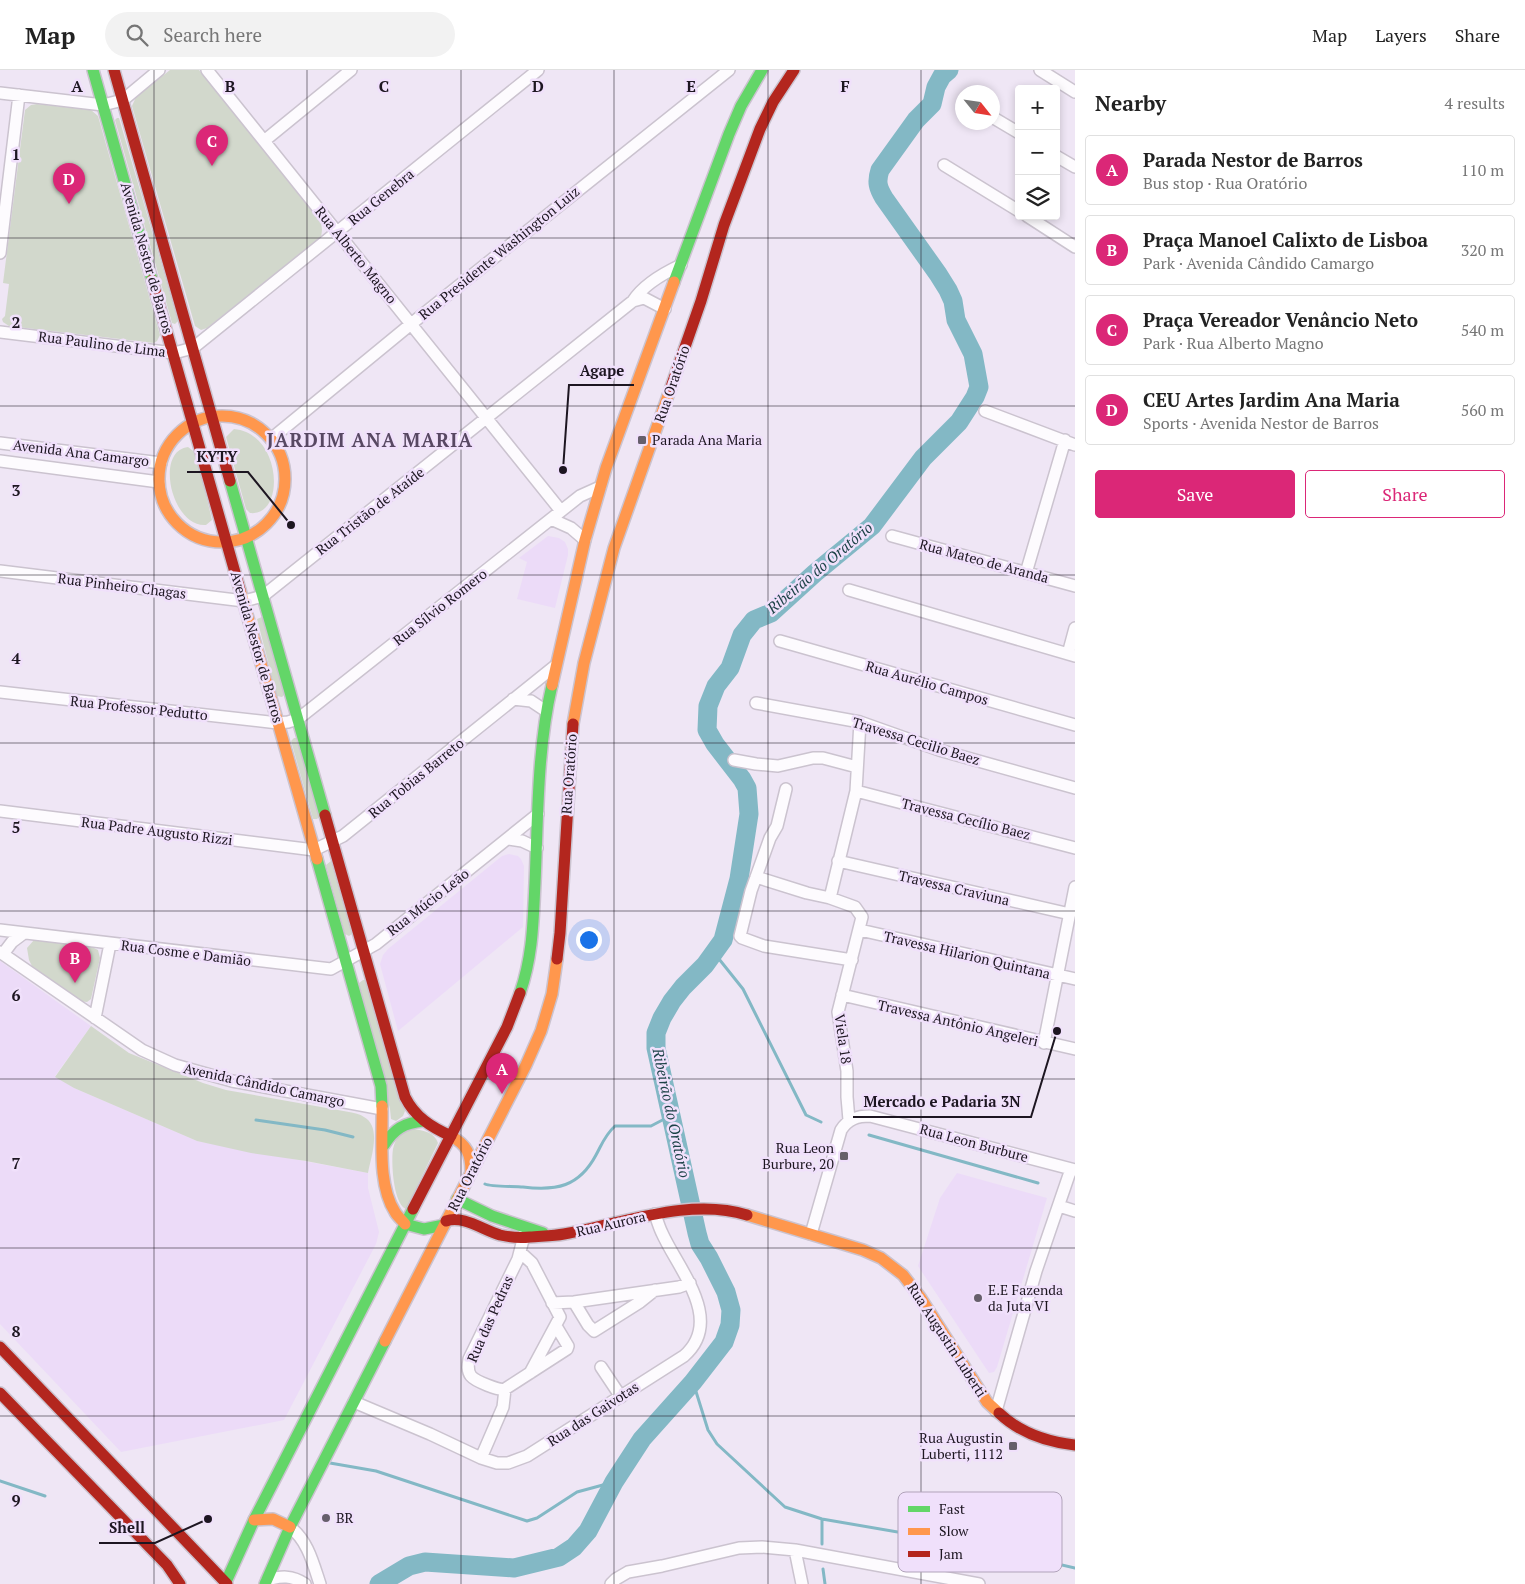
<!DOCTYPE html>
<meta charset="utf-8">
<style>
body{margin:0;font-family:"PT Serif",serif;background:#f2f2f2;color:#222}
.controls{position:absolute;right:15px;top:15px;display:grid;overflow:hidden;border-radius:5px;box-shadow:0 2px 8px #0003}
.controls button{width:45px;height:45px;display:grid;place-items:center;padding:0;border:0;border-bottom:1px solid #e0e0e0;background:#fff;color:#222;font:25px sans-serif}
.compass{position:absolute;left:955px;top:15px;width:45px;height:45px;border-radius:50%;background:#fff;box-shadow:0 2px 8px #0003;rotate:120deg}
.you{position:absolute;left:588px;top:869px;width:18px;height:18px;margin:-12px;border:4px solid #fff;border-radius:50%;background:#1a73e8;box-shadow:0 0 0 8px #1a73e833}
.badge{display:grid;place-items:center;width:32px;height:32px;border-radius:50%;background:#db2777;color:#fff;font-size:16px;font-weight:700}
.pin{position:absolute;translate:-50% -41px;filter:drop-shadow(0 1px 2px #0008)}
.pin::after{content:'';position:absolute;top:26px;width:18px;height:15px;background:inherit;clip-path:polygon(0 0,100% 0,50% 100%)}
.list{margin:0;padding:0;list-style:none}
h2{display:flex;justify-content:space-between;align-items:center;height:65px;margin:0;padding:0 20px;font-size:21px}
h2 small{font-size:16px;font-weight:400;color:#767676}
.list li{display:grid;grid-template-columns:32px 1fr auto;gap:15px;align-items:center;box-sizing:border-box;height:70px;margin:0 10px 10px;padding:0 10px;border:1px solid #e0e0e0;border-radius:5px}
.list b{display:block;font-size:19px;white-space:nowrap}
.list p{margin:0;font-size:16px;white-space:nowrap;color:#767676}
.list em{font-size:16px;font-style:normal;color:#767676}
.actions{display:flex;gap:10px;padding:15px 20px}
.actions a{flex:1;padding:11px 0;border:1px solid #db2777;border-radius:5px;text-align:center;font-size:18px;color:#db2777}
.actions .main{background:#db2777;color:#fff}
.icon{flex:none;width:28px;height:28px;fill:none;stroke:currentColor;stroke-width:2;stroke-linecap:round;stroke-linejoin:round}
.map{position:relative;flex:none;width:1075px;height:1514px;overflow:hidden}
header{display:flex;align-items:center;gap:30px;box-sizing:border-box;height:70px;padding:0 25px;background:#fff;border-bottom:1px solid #e0e0e0}
header strong{font-size:24px}
nav{display:flex;gap:28px;margin-inline-start:auto;font-size:18px}
.search{width:350px;height:45px;background:#f2f2f2;display:flex;align-items:center;gap:12px;box-sizing:border-box;padding:0 18px;border-radius:28px;color:#767676;font-size:19px}
main{display:flex}
aside{flex:1;background:#fff}
.map>svg:first-child{display:block}
.built{fill:#ecdbf8}
.green{fill:#d2d8cc}
.lines{fill:none;stroke-linecap:round;stroke-linejoin:round}
.stream{stroke:#83b8c5;stroke-width:3}
.river{stroke:#83b8c5;stroke-width:19}
.street-casing{stroke:#cbc3cf;stroke-width:14}
.fast-casing{stroke:#cbc3cf;stroke-width:14}
.slow-casing{stroke:#cbc3cf;stroke-width:14}
.jam-casing{stroke:#cbc3cf;stroke-width:14}
.street{stroke:#fdfbfe;stroke-width:11}
.fast{stroke:#63d668;stroke-width:11}
.slow{stroke:#ff974d;stroke-width:11}
.jam{stroke:#b3261e;stroke-width:11}
.grid{fill:none;stroke:#1d1621;stroke-width:1;stroke-opacity:0.55}
.poi-dot{fill:#665f6b;stroke:#f0e0fb;stroke-width:2}
.labels{text-anchor:middle;stroke-width:5;stroke-linejoin:round;paint-order:stroke}
.street-label{font-size:14px;fill:#1d1621;stroke:#f0e0fb}
.poi-label{font-size:14px;fill:#1d1621;stroke:#f0e0fb;text-anchor:start}
.water-label{font-size:15px;font-style:italic;fill:#1c4247;stroke:#f0e0fb}
.district-label{font-size:19px;font-weight:bold;letter-spacing:1px;fill:#584863;stroke:#f0e0fb}
.key{fill:#f0e0fb;stroke:#b1a3ba;stroke-width:1}
.key-label{font-size:14px;fill:#1d1621}
.grid-label{font-size:16px;text-anchor:middle;font-weight:bold;fill:#1d1621;stroke:#f0e0fb;stroke-width:5;stroke-linejoin:round;paint-order:stroke}
.leader{fill:none;stroke:#1d1621;stroke-width:2}
.callout-dot{fill:#1d1621;stroke:#f0e0fb;stroke-width:2}
.callout-label{font-size:15px;text-anchor:middle;font-weight:bold;fill:#1d1621;stroke:#f0e0fb;stroke-width:5;stroke-linejoin:round;paint-order:stroke}
</style>
<header>
<strong>Map</strong>
<div class="search"><svg class="icon" aria-label="search" viewBox="0 0 24 24"><circle cx="10" cy="10" r="6"/><path d="M15 15l6 6"/></svg>Search here</div>
<nav><a>Map</a><a>Layers</a><a>Share</a></nav>
</header>
<main>
<div class="map">
<svg width="1075" height="1514" viewBox="0 0 1075 1514">
<rect width="100%" height="100%" fill="#efe6f5"/>
<path class="built" d="M548 466 559 468 565 472 568 479V485L555 538 517 529 527 492 519 488Z
M509 784 518 786 521 789 524 796 523 857 398 961 380 894 383 885 388 879 502 786Z
M0 891 91 956 55 1006 74 1018 197 1071 368 1103V1118L379 1162 376 1174 284 1350 121 1382 0 1254Z
M957 1103 1047 1128 997 1297 994 1302 989 1303 918 1196 940 1128Z"/>
<path class="green" d="M170 0H199L321 152 322 160 321 168 207 258 201 260 195 256 132 36 136 27Z
M37 34 91 40 98 46 160 265 157 271 154 273 9 256 3 252 2 249 5 246 9 214 3 213 25 40 31 35Z
M117 48H119L178 251 175 254 172 253 115 50Z
M234 359C282 363 286 447 250 443L246 439 226 367Z
M188 377 196 383 212 450 206 455C172 458 154 381 188 377Z
M262 547 285 624 282 627 277 626 257 549Z
M294 668H296L320 746 317 749H313L291 671Z
M331 791 352 864 349 866 345 864 326 795Z
M34 870 92 877 98 880 100 888 91 929 87 932 79 931 32 896 29 890 27 878Z
M363 910H365L405 1041 403 1046 396 1051 391 1049 390 1039 359 913Z
M91 956 129 983 203 1013 226 1020 349 1042C354 1043 360 1044 364 1047 382 1057 371 1087 368 1103L306 1091 251 1083 197 1071 74 1018 55 1007Z
M414 1059C425 1061 434 1062 438 1073L406 1139C393 1134 391 1091 393 1079 394 1073 397 1068 400 1064Z"/>
<g class="lines">
<path class="stream" d="M715 884 743 919 806 1045 821 1052
M256 1050 325 1060 353 1067
M869 1065 1038 1113
M485 1114C491 1117 515 1116 523 1117 556 1121 579 1117 596 1085 602 1074 605 1065 615 1056H651L672 1045
M693 1312 708 1360 717 1374 785 1437 822 1449 985 1477 1075 1498
M330 1393 376 1401 527 1451 537 1448 577 1422 614 1412
M0 1411 45 1426
M822 1474V1449
M823 1499 825 1514"/>
<path class="river" d="M379 1514 409 1496 425 1492 514 1498 559 1487 574 1477 588 1461 614 1412 642 1369 693 1312 724 1272 730 1255 731 1240 726 1222 709 1188 700 1174 697 1163 656 978V963L662 948 672 931 683 917 705 895 723 870 739 809 749 744 747 718 742 709 715 674 707 660 708 636 716 616 730 598 742 565 754 550 771 543 815 503 872 456 923 388 959 352 975 327 979 317 973 284 956 250 953 231 948 220 938 204 884 128C878 118 876 112 880 100L916 50 932 34 936 17 942 6 949 0"/>
<defs>
<path id="street" d="M207 0 561 441
M1040 0 1075 22
M0 23 103 35 123 30 159 0
M992 47 1019 63
M264 71 351 0
M1056 86 1075 97
M944 95 1019 141
M1027 146 1075 177
M0 183 19 25
M633 231 644 228 665 239
M0 262 174 283 193 278 538 0
M985 341 1075 375
M271 369 411 254 729 0
M0 373 161 393
M0 391 159 412
M551 449 571 458 585 470
M892 466 1075 516
M0 501 244 531 263 526 633 231C643 215 664 203 681 195
M1026 503 1065 370
M849 520 1075 586
M780 571 1075 655
M1068 584 1075 558
M0 622 278 653 288 652 298 649 580 426 600 417
M513 629 531 631 546 641
M756 633 860 652 939 680 1075 718
M734 690 756 694 778 696 813 688H823L857 697
M786 719 777 756 770 768 751 821 740 866 742 868 764 876 852 890
M856 721 1075 778
M0 741 314 780 343 766 555 596
M508 769 522 771 537 778
M838 791 1070 844
M756 807 807 823 830 828
M0 860 331 899 376 874 538 744
M860 860 1075 909
M0 882 142 980 175 995 232 1011 382 1039
M3 884 12 872 24 863
M842 925 1075 979
M95 948 110 874
M1044 973 1075 817
M849 1050 847 1027V1001L838 942 862 847 855 837 830 828 856 721 860 652
M1059 1136 1075 1141
M525 1162 518 1189 469 1289C468 1295 467 1301 471 1306 475 1311 499 1321 505 1319L567 1279 568 1276 556 1256
M811 1164 841 1060C848 1049 857 1046 870 1046L1075 1100
M520 1182 532 1193 560 1247 530 1303
M574 1232 588 1255 594 1261 640 1232 655 1220
M552 1233 574 1232 679 1217 690 1213
M601 1297 621 1327
M354 1332 430 1364 481 1388 497 1393H508L527 1386 684 1286C725 1250 678 1199 662 1163 659 1157 657 1150 655 1144
M996 1341 1036 1201 1071 1099
M481 1388 503 1337 505 1319
M290 1457C308 1471 313 1493 320 1514
M795 1480 802 1514
M267 1510C281 1506 292 1505 305 1514
M611 1514 616 1509 628 1502 662 1496 739 1478 762 1477 795 1480 979 1514"/>
<path id="fast" d="M93 0 152 210
M674 212 729 64 741 36 762 0
M230 411 325 745
M317 789 381 1016 382 1036
M520 923C533 885 533 852 535 813 538 747 537 679 552 615
M384 1075C394 1059 404 1053 423 1051
M457 1129 492 1146 543 1163
M405 1154 424 1159 444 1155
M225 1514 254 1450 413 1139
M265 1514 290 1457 385 1271"/>
<path id="slow" d="M159 409a63 63 0 1 1 126 0a63 63 0 1 1-126 0Z
M240 520 317 789
M552 615 585 470 606 398 674 212
M573 654 584 593 614 478 670 320
M382 1036C383 1068 377 1114 395 1142 397 1146 402 1150 405 1154
M451 1066C467 1075 471 1084 471 1102
M747 1145 863 1180 881 1188 903 1205 920 1227 987 1332 999 1343
M385 1271 526 995 541 961 552 924 557 889
M254 1450 273 1449 290 1457"/>
<path id="jam" d="M114 0 230 411
M152 210 240 520
M670 320 701 231 724 155 760 59 773 32 794 0
M325 745 405 1027C415 1047 431 1057 451 1066
M557 889 560 863 573 654
M413 1139 507 957 520 923
M446 1151C463 1145 483 1160 500 1165 509 1167 521 1168 530 1167 541 1166 553 1166 564 1164 622 1154 689 1127 747 1145
M0 1277 227 1514
M0 1323 167 1495 180 1514
M999 1343C1019 1362 1047 1372 1075 1375"/>
</defs>
<use href="#street" class="street-casing"/>
<use href="#fast" class="fast-casing"/>
<use href="#slow" class="slow-casing"/>
<use href="#jam" class="jam-casing"/>
<use href="#street" class="street"/>
<use href="#fast" class="fast"/>
<use href="#slow" class="slow"/>
<use href="#jam" class="jam"/>
</g>
<path class="grid" d="M154 0V1514M307 0V1514M461 0V1514M614 0V1514M768 0V1514M921 0V1514M0 168H1075M0 336H1075M0 505H1075M0 673H1075M0 841H1075M0 1009H1075M0 1178H1075M0 1346H1075"/>
<g class="poi-dot">
<rect x="637" y="365" width="10" height="10" rx="2.5"/>
<rect x="839" y="1081" width="10" height="10" rx="2.5"/>
<circle cx="978" cy="1228" r="5"/>
<rect x="1008" y="1371" width="10" height="10" rx="2.5"/>
<circle cx="326" cy="1448" r="5"/>
</g>
<g class="labels">
<g class="street-label">
<text transform="translate(381 127) rotate(-39)" y="5">Rua Genebra</text>
<text transform="translate(499 183) rotate(-39)" y="5">Rua Presidente Washington Luiz</text>
<text transform="translate(356 185) rotate(51)" y="5">Rua Alberto Magno</text>
<text transform="translate(147 188) rotate(74)" y="5">Avenida Nestor de Barros</text>
<text transform="translate(102 274) rotate(7)" y="5">Rua Paulino de Lima</text>
<text transform="translate(672 314) rotate(-71)" y="5">Rua Oratório</text>
<text transform="translate(81 383) rotate(7)" y="5">Avenida Ana Camargo</text>
<text transform="translate(370 441) rotate(-38)" y="5">Rua Tristão de Ataíde</text>
<text transform="translate(984 491) rotate(15)" y="5">Rua Mateo de Aranda</text>
<text transform="translate(122 516) rotate(7)" y="5">Rua Pinheiro Chagas</text>
<text transform="translate(440 537) rotate(-38)" y="5">Rua Sílvio Romero</text>
<text transform="translate(257 577) rotate(74)" y="5">Avenida Nestor de Barros</text>
<text transform="translate(927 613) rotate(16)" y="5">Rua Aurélio Campos</text>
<text transform="translate(139 638) rotate(6)" y="5">Rua Professor Pedutto</text>
<text transform="translate(916 671) rotate(17)" y="5">Travessa Cecilio Baez</text>
<text transform="translate(569 704) rotate(-86)" y="5">Rua Oratório</text>
<text transform="translate(416 708) rotate(-39)" y="5">Rua Tobias Barreto</text>
<text transform="translate(966 749) rotate(14)" y="5">Travessa Cecílio Baez</text>
<text transform="translate(157 761) rotate(7)" y="5">Rua Padre Augusto Rizzi</text>
<text transform="translate(954 818) rotate(13)" y="5">Travessa Craviuna</text>
<text transform="translate(428 832) rotate(-38)" y="5">Rua Múcio Leão</text>
<text transform="translate(186 883) rotate(7)" y="5">Rua Cosme e Damião</text>
<text transform="translate(967 885) rotate(13)" y="5">Travessa Hilarion Quintana</text>
<text transform="translate(958 953) rotate(13)" y="5">Travessa Antônio Angeleri</text>
<text transform="translate(843 969) rotate(82)" y="5">Viela 18</text>
<text transform="translate(264 1015) rotate(12)" y="5">Avenida Cândido Camargo</text>
<text transform="translate(974 1073) rotate(15)" y="5">Rua Leon Burbure</text>
<text transform="translate(470 1104) rotate(-63)" y="5">Rua Oratório</text>
<text transform="translate(611 1154) rotate(-13)" y="5">Rua Aurora</text>
<text transform="translate(490 1249) rotate(-66)" y="5">Rua das Pedras</text>
<text transform="translate(947 1270) rotate(57)" y="5">Rua Augustin Luberti</text>
<text transform="translate(593 1344) rotate(-33)" y="5">Rua das Gaivotas</text>
</g>
<g class="poi-label">
<text x="652" y="375">Parada Ana Maria</text>
<text x="834" y="1083" text-anchor="end">Rua Leon<tspan x="834" dy="16">Burbure, 20</tspan></text>
<text x="988" y="1225">E.E Fazenda<tspan x="988" dy="16">da Juta VI</tspan></text>
<text x="1003" y="1373" text-anchor="end">Rua Augustin<tspan x="1003" dy="16">Luberti, 1112</tspan></text>
<text x="336" y="1453">BR</text>
</g>
<g class="water-label">
<text transform="translate(820 498) rotate(-40)" y="5">Ribeirão do Oratório</text>
<text transform="translate(671 1043) rotate(78)" y="5">Ribeirão do Oratório</text>
</g>
<g class="district-label">
<text x="370" y="377">JARDIM ANA MARIA</text>
</g>
</g>
<rect x="898" y="1422" width="164" height="80" rx="8" class="key"/>
<rect x="908" y="1436" width="22" height="6" fill="#63d668"/>
<rect x="908" y="1458" width="22" height="7" fill="#ff974d"/>
<rect x="908" y="1481" width="22" height="6" fill="#b3261e"/>
<g class="key-label">
<text x="939" y="1444">Fast</text>
<text x="939" y="1466">Slow</text>
<text x="939" y="1489">Jam</text>
</g>
<g class="grid-label">
<text x="77" y="22">A</text>
<text x="230" y="22">B</text>
<text x="384" y="22">C</text>
<text x="538" y="22">D</text>
<text x="691" y="22">E</text>
<text x="845" y="22">F</text>
<text x="16" y="90">1</text>
<text x="16" y="258">2</text>
<text x="16" y="426">3</text>
<text x="16" y="594">4</text>
<text x="16" y="763">5</text>
<text x="16" y="931">6</text>
<text x="16" y="1099">7</text>
<text x="16" y="1267">8</text>
<text x="16" y="1436">9</text>
</g>
<path class="leader" d="M563 400L569 315H634M291 455L248 402H187M1057 961L1031 1047H853M208 1449L155 1473H99"/>
<g class="callout-dot">
<circle cx="563" cy="400" r="5"/>
<circle cx="291" cy="455" r="5"/>
<circle cx="1057" cy="961" r="5"/>
<circle cx="208" cy="1449" r="5"/>
</g>
<g class="callout-label">
<text x="602" y="306">Agape</text>
<text x="217" y="392">KYTY</text>
<text x="942" y="1037">Mercado e Padaria 3N</text>
<text x="127" y="1463">Shell</text>
</g>
</svg>
<div class="controls">
<button>+</button>
<button>−</button>
<button><svg class="icon" aria-label="layers" viewBox="0 0 24 24"><path d="M12 4l9 5-9 5-9-5zM3 14l9 5 9-5"/></svg></button>
</div>
<svg class="compass" viewBox="-18 -18 36 36"><path d="M0-13l5 13h-10z" fill="#e53935"/><path d="M0 13l5-13h-10z" fill="#767676"/></svg>
<div class="you"></div>
<div class="pin badge" style="left:502px;top:1024px">A</div>
<div class="pin badge" style="left:75px;top:913px">B</div>
<div class="pin badge" style="left:212px;top:96px">C</div>
<div class="pin badge" style="left:69px;top:134px">D</div>
</div>
<aside>
<h2>Nearby<small>4 results</small></h2>
<ul class="list">
<li><span class="badge">A</span><div><b>Parada Nestor de Barros</b><p>Bus stop · Rua Oratório</p></div><em>110 m</em></li>
<li><span class="badge">B</span><div><b>Praça Manoel Calixto de Lisboa</b><p>Park · Avenida Cândido Camargo</p></div><em>320 m</em></li>
<li><span class="badge">C</span><div><b>Praça Vereador Venâncio Neto</b><p>Park · Rua Alberto Magno</p></div><em>540 m</em></li>
<li><span class="badge">D</span><div><b>CEU Artes Jardim Ana Maria</b><p>Sports · Avenida Nestor de Barros</p></div><em>560 m</em></li>
</ul>
<div class="actions"><a class="main">Save</a><a>Share</a></div>
</aside>
</main>
